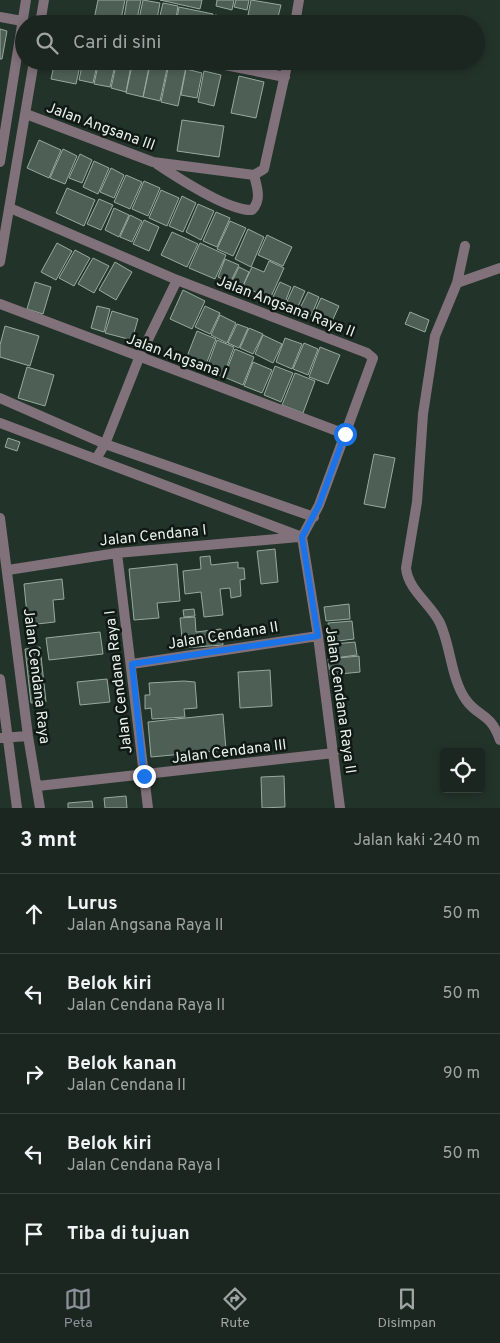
<!DOCTYPE html>
<html lang="id">
<meta charset="utf-8">
<style>
body{margin:0;font-family:Overpass,sans-serif;background:#232e28;color:#f1f3f6}
.controls{position:absolute;right:15px;bottom:15px;display:grid;overflow:hidden;border-radius:5px;box-shadow:0 2px 8px #0003}
.controls button{width:45px;height:45px;display:grid;place-items:center;padding:0;border:0;border-bottom:1px solid #38433d;background:#1a261f;color:#f1f3f6;font:25px sans-serif}
.stop{position:absolute;width:15px;height:15px;margin:-11px;border:4px solid #1a73e8;border-radius:50%;background:#fff}
.stop.end{background:#1a73e8;border-color:#fff;box-shadow:0 1px 5px #0008}
.list{margin:0;padding:0;list-style:none}
h2{display:flex;justify-content:space-between;align-items:center;height:65px;margin:0;padding:0 20px;font-size:21px}
h2 small{font-size:16px;font-weight:400;color:#9fa5a4}
.list li{display:grid;grid-template-columns:32px 1fr auto;gap:15px;align-items:center;box-sizing:border-box;height:80px;padding:0 20px;border-top:1px solid #38433d}
.list b{display:block;font-size:19px;white-space:nowrap}
.list p{margin:0;font-size:16px;white-space:nowrap;color:#9fa5a4}
.list em{font-size:16px;font-style:normal;color:#9fa5a4}
.icon{flex:none;width:28px;height:28px;fill:none;stroke:currentColor;stroke-width:2;stroke-linecap:round;stroke-linejoin:round}
.map{position:relative;flex:none;width:500px;height:808px;overflow:hidden}
.search{position:absolute;background:#1a261f;box-shadow:0 2px 8px #0003;left:15px;right:15px;top:15px;height:55px;display:flex;align-items:center;gap:12px;box-sizing:border-box;padding:0 18px;border-radius:28px;color:#9fa5a4;font-size:19px}
.sheet{height:465px;background:#1a261f}
nav{display:flex;justify-content:space-around;align-items:center;box-sizing:border-box;height:70px;border-top:1px solid #38433d;background:#1a261f;font-size:14px;color:#9fa5a4}
nav a{display:grid;justify-items:center;gap:2px}
nav .on{color:#8c9099}
.map>svg:first-child{display:block}
.building{fill:#4e6055;stroke:#96aa9d}
.lines{fill:none;stroke-linecap:round;stroke-linejoin:round}
.street{stroke:#81717a;stroke-width:10}
.route{stroke:#1a73e8;stroke-width:6}
.labels{text-anchor:middle;stroke-width:5;stroke-linejoin:round;paint-order:stroke}
.street-label{font-size:15px;fill:#e9f3ec;stroke:#111914}
</style>
<div class="map">
<svg width="500" height="808" viewBox="0 0 500 808">
<rect width="100%" height="100%" fill="#223329"/>
<path class="building" d="M98 0H125L120 24H93Z
M127 0H141L136 24H123Z
M143 0 160 3 156 24H138Z
M160 0H202L200 9Z
M217 0H234L232 10 216 6Z
M236 0H249L247 10 234 7Z
M251 0 281 5 277 21 248 15Z
M163 3 178 6 175 24H158Z
M179 7 213 14 211 24H176Z
M215 15 231 18 230 24H213Z
M233 17 253 21V24H231Z
M256 18 278 23V24H255Z
M0 29 7 31 2 59H0Z
M55 61H81L76 84 51 79Z
M83 61H98L93 83 79 80Z
M99 61H116L110 87 94 84Z
M117 61H132L126 92 111 88Z
M133 61 150 62 143 97 126 93Z
M151 61 168 64 160 101 143 97Z
M169 64 186 67 178 106 161 102Z
M186 69 202 73 197 98 181 95Z
M204 71 221 75 214 106 198 102Z
M239 76 264 82 256 118 231 113Z
M182 120 224 126 219 157 177 151Z
M39 140 61 150 49 178 27 168Z
M63 149 77 156 65 184 50 178Z
M80 154 92 160 82 183 69 178Z
M94 161 109 168 98 194 83 187Z
M111 168 124 175 114 198 100 192Z
M126 175 142 182 130 209 114 202Z
M144 181 160 188 148 216 132 209Z
M67 188 95 200 84 226 56 213Z
M161 190 179 198 167 226 149 218Z
M182 196 196 203 183 232 169 226Z
M99 199 113 205 101 230 87 224Z
M198 204 214 211 201 240 186 232Z
M114 208 129 215 119 237 105 230Z
M216 212 230 218 217 247 203 241Z
M130 215 142 221 132 242 120 237Z
M144 220 159 227 149 251 133 244Z
M230 221 246 228 233 256 217 249Z
M248 229 264 237 251 267 235 259Z
M172 232 198 244 187 267 161 255Z
M267 235 292 247 283 266 258 255Z
M57 243 72 251 56 280 41 272Z
M200 243 226 255 215 279 189 268Z
M75 250 90 258 74 286 59 278Z
M93 258 109 266 94 293 78 284Z
M225 259 239 265 230 283 218 277Z
M269 261 284 268 270 299 243 286 252 267 264 272Z
M115 262 132 272 116 300 99 290Z
M239 267 249 272 243 286 232 281Z
M35 282 51 287 43 314 27 309Z
M280 282 291 287 284 305 272 299Z
M294 286 305 291 296 311 285 306Z
M183 290 205 301 192 329 170 319Z
M308 292 319 297 311 316 299 310Z
M321 298 339 306 329 328 311 320Z
M97 306 110 309 104 332 91 328Z
M205 306 220 313 210 334 195 327Z
M112 311 138 319 132 340 105 333Z
M410 312 429 320 425 332 405 324Z
M220 315 236 323 227 343 211 335Z
M237 324 248 328 239 348 228 343Z
M5 326 39 336 30 366 0 357V345Z
M249 328 263 334 253 354 240 348Z
M197 331 216 339 203 372 184 364Z
M263 335 282 344 273 363 255 354Z
M285 338 302 344 292 369 276 362Z
M217 340 234 347 223 377 206 370Z
M304 343 318 349 308 375 293 369Z
M320 347 340 355 328 384 309 377Z
M235 349 254 357 243 385 224 377Z
M253 362 272 370 262 393 244 386Z
M275 366 293 373 281 402 264 395Z
M27 367 54 375 45 406 18 398Z
M295 373 315 381 303 413 282 405Z
M8 438 20 442 17 451 5 447Z
M374 454 395 458 385 508 364 504Z
M275 549 278 582 261 584 257 551Z
M210 556 211 565 238 562V568H244L245 579 240 580 241 596 231 598 230 588 220 589 223 615 204 617 201 592 185 594 183 571 201 569 200 557Z
M177 564 180 601 157 603 159 618 134 620 129 569Z
M62 579 64 599 53 600 55 622 28 625 24 584Z
M349 604 350 619 326 621 324 607Z
M194 609 195 616 184 617 183 610Z
M195 617 196 632 221 629 223 645 183 648 180 618Z
M352 621 354 639 330 642 328 623Z
M100 632 103 654 49 660 46 638Z
M355 642 357 655 335 658 334 644Z
M40 647 46 702 31 703 25 649Z
M359 656 360 672 330 675 328 659Z
M270 670 272 706 240 708 238 672Z
M107 679 110 702 80 705 77 682Z
M184 681 195 682 197 708 184 709 185 717 152 719 151 708 145 709V695H150L149 683Z
M223 714 226 750 151 757 148 722Z
M284 776 285 807 262 808 261 777Z
M126 796 127 808H105L104 798Z
M92 801 93 808H68V803Z"/>
<g class="lines">
<path class="street" d="M0 17 22 21
M40 24 44 0
M295 24 299 0
M205 61 285 77
M26 114 153 162 254 175 264 169 288 61
M0 162 26 0
M157 164C178 178 228 211 252 210 262 200 257 187 254 175
M10 208 177 280 367 353 373 358 319 505 302 537
M465 246 457 283 435 336 423 414 417 502 406 568C408 590 431 604 440 623 451 647 451 679 466 700 479 718 490 712 500 740
M0 262 34 61
M457 283 500 268
M0 304 345 434
M0 398 105 444 314 517
M0 423 302 537
M96 459 105 444 139 358 177 280
M0 518 28 736 40 808
M302 537 318 636 340 808
M117 553 148 808
M8 570 117 553 299 537
M132 664 318 636
M0 679 17 808
M0 738 28 736
M38 786 334 753"/>
</g>
<g class="lines">
<path class="route" d="M144 776 132 664 318 636 302 537 319 505 345 434"/>
</g>
<g class="labels">
<g class="street-label">
<text transform="translate(101 126) rotate(20)" y="5">Jalan Angsana III</text>
<text transform="translate(286 306) rotate(21)" y="5">Jalan Angsana Raya II</text>
<text transform="translate(177 356) rotate(20)" y="5">Jalan Angsana I</text>
<text transform="translate(153 535) rotate(-6)" y="5">Jalan Cendana I</text>
<text transform="translate(223 635) rotate(-9)" y="5">Jalan Cendana II</text>
<text transform="translate(37 676) rotate(83)" y="5">Jalan Cendana Raya</text>
<text transform="translate(118 682) rotate(-97)" y="5">Jalan Cendana Raya I</text>
<text transform="translate(341 700) rotate(82)" y="5">Jalan Cendana Raya II</text>
<text transform="translate(229 751) rotate(-7)" y="5">Jalan Cendana III</text>
</g>
</g>
</svg>
<div class="controls">
<button><svg class="icon" aria-label="locate" viewBox="0 0 24 24"><circle cx="12" cy="12" r="6"/><path d="M12 2v4M12 18v4M2 12h4M18 12h4"/></svg></button>
</div>
<div class="stop" style="left:345px;top:434px"></div>
<div class="stop end" style="left:144px;top:776px"></div>
<div class="search"><svg class="icon" aria-label="search" viewBox="0 0 24 24"><circle cx="10" cy="10" r="6"/><path d="M15 15l6 6"/></svg>Cari di sini</div>
</div>
<section class="sheet">
<h2>3 mnt<small>Jalan kaki · 240 m</small></h2>
<ul class="list">
<li><svg class="icon" aria-label="ahead" viewBox="0 0 24 24"><path d="M12 20V5M6 11l6-6 6 6"/></svg><div><b>Lurus</b><p>Jalan Angsana Raya II</p></div><em>50 m</em></li>
<li><svg class="icon" aria-label="left" viewBox="0 0 24 24"><path d="M17 20v-9H6M10 6l-5 5 5 5"/></svg><div><b>Belok kiri</b><p>Jalan Cendana Raya II</p></div><em>50 m</em></li>
<li><svg class="icon" aria-label="right" viewBox="0 0 24 24"><path d="M7 20v-9h11M14 6l5 5-5 5"/></svg><div><b>Belok kanan</b><p>Jalan Cendana II</p></div><em>90 m</em></li>
<li><svg class="icon" aria-label="left" viewBox="0 0 24 24"><path d="M17 20v-9H6M10 6l-5 5 5 5"/></svg><div><b>Belok kiri</b><p>Jalan Cendana Raya I</p></div><em>50 m</em></li>
<li><svg class="icon" aria-label="arrive" viewBox="0 0 24 24"><path d="M6 21V4h12l-3 4 3 4H6"/></svg><div><b>Tiba di tujuan</b></div></li>
</ul>
</section>
<nav>
<a class="on"><svg class="icon" aria-label="map" viewBox="0 0 24 24"><path d="M3 6l6-2 6 2 6-2v14l-6 2-6-2-6 2zM9 4v14M15 6v14"/></svg>Peta</a>
<a><svg class="icon" aria-label="directions" viewBox="0 0 24 24"><path d="M12 3l9 9-9 9-9-9zM9 14v-3h6M13 9l2 2-2 2"/></svg>Rute</a>
<a><svg class="icon" aria-label="saved" viewBox="0 0 24 24"><path d="M7 4h10v16l-5-4-5 4z"/></svg>Disimpan</a>
</nav>
